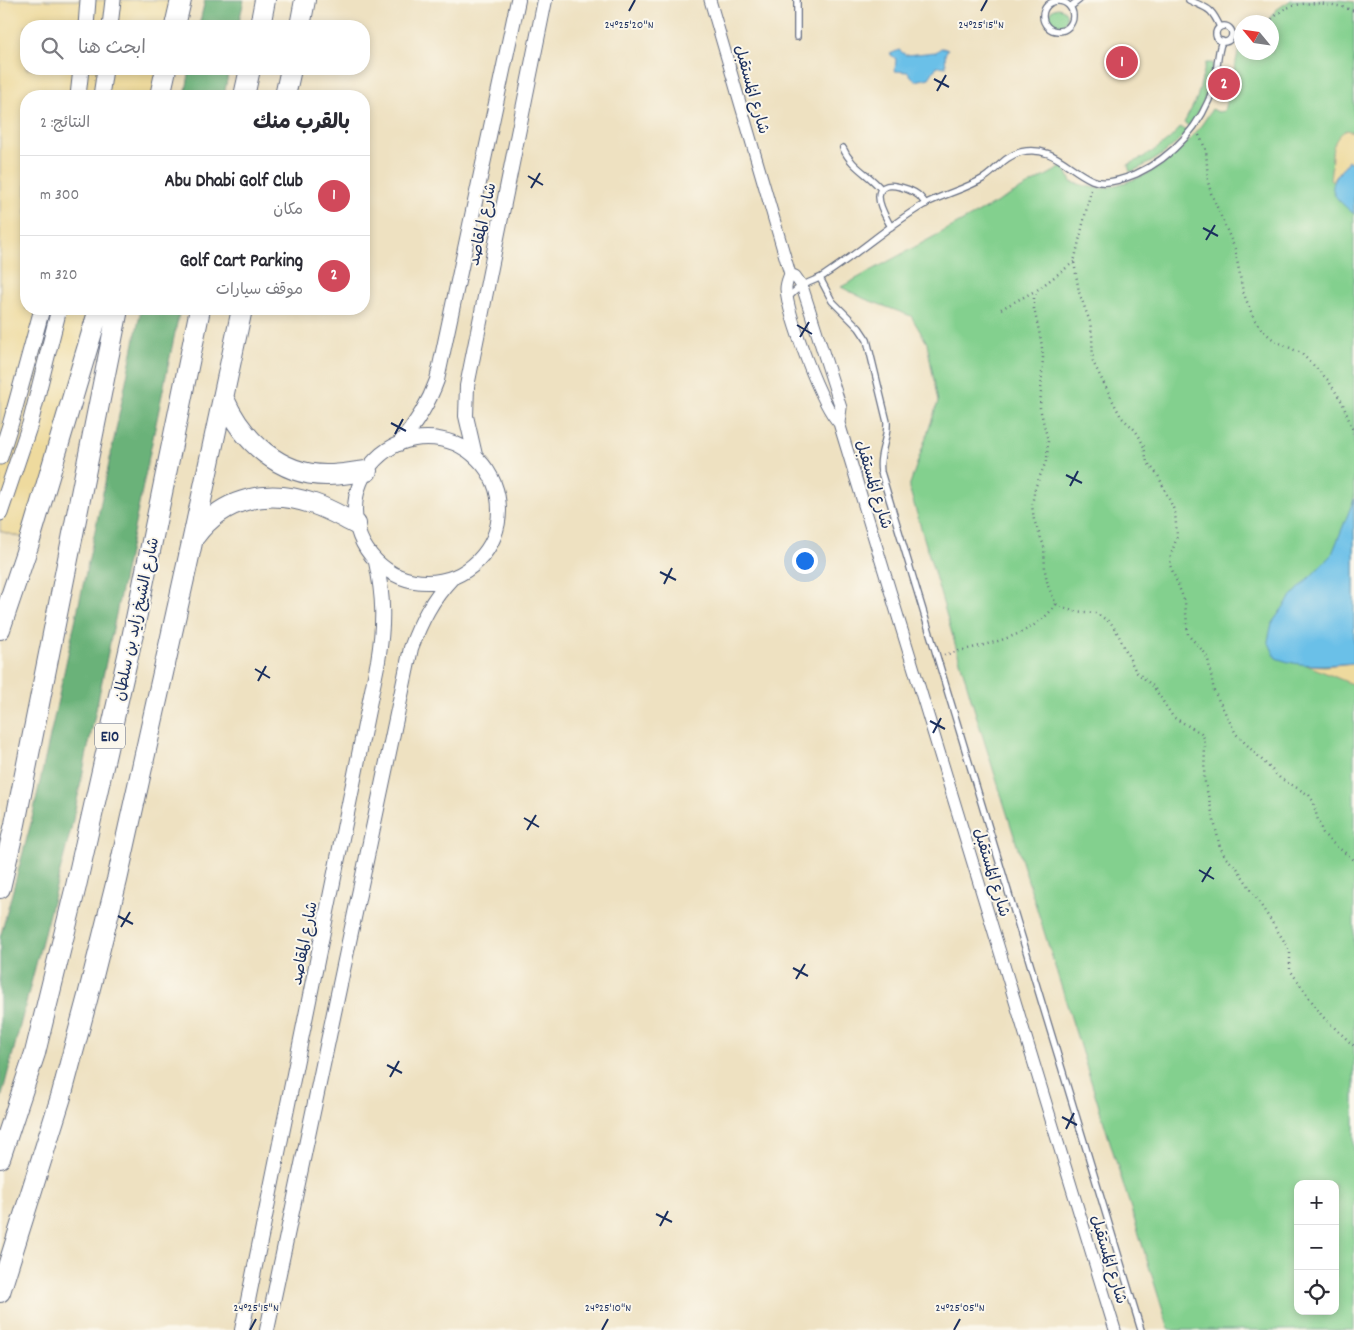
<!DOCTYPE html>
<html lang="ar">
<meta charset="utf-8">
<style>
body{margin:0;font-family:Dekko,"Playpen Sans Arabic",sans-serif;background:#f7f7f7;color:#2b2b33;direction:rtl}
.controls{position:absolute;right:15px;bottom:15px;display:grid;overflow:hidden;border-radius:10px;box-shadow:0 2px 8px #0003}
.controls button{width:45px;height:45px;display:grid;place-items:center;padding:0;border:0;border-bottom:1px solid #e1e1e2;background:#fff;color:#2b2b33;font:25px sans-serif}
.compass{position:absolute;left:1234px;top:15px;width:45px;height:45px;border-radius:50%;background:#fff;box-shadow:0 2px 8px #0003;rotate:299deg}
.you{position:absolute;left:804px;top:560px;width:18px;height:18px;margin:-12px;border:4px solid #fff;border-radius:50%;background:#1a73e8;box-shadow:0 0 0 8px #1a73e833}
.badge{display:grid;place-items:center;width:32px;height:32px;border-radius:50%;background:#d1495b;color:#fff;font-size:16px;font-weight:700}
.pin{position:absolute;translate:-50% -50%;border:2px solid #fff;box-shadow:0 1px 5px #0006}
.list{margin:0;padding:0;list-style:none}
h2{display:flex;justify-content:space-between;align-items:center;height:65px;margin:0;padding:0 20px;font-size:21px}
h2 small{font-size:16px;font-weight:400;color:#7c7c81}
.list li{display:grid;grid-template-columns:32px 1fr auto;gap:15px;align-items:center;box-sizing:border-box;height:80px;padding:0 20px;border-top:1px solid #e1e1e2}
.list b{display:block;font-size:19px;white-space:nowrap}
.list p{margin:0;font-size:16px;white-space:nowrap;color:#7c7c81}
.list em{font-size:16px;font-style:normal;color:#7c7c81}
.icon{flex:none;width:28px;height:28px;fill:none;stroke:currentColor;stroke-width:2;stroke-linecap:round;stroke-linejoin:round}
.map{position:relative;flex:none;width:1354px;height:1330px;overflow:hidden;direction:ltr}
.search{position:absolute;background:#fff;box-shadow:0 2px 8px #0003;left:20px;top:20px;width:350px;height:55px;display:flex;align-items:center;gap:12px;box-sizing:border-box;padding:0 18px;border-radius:20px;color:#7c7c81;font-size:19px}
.panel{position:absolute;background:#fff;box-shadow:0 2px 8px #0003;left:20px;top:90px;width:350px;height:225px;border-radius:20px;direction:rtl}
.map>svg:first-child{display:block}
.green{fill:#83d08e;stroke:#4f8076;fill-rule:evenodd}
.forest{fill:#6ab279;stroke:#42706c}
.sand{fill:#eeda9e;stroke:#84847e}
.water{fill:#6bc0e8;stroke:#4378a3}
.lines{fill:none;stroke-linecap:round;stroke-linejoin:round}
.service-casing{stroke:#656d81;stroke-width:8}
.minor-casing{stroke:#656d81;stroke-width:13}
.tertiary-casing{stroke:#656d81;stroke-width:16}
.secondary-casing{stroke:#656d81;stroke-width:17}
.motorway-casing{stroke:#656d81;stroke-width:22}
.path{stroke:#656d81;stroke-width:2.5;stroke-dasharray:1 4;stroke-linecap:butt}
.service{stroke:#fff;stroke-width:5.5}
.minor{stroke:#fff;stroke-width:11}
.tertiary{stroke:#fff;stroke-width:14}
.secondary{stroke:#fff;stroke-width:15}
.motorway{stroke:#fff;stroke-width:20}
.ticks{fill:none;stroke:#1b2f5e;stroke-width:2}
.labels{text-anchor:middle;stroke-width:4;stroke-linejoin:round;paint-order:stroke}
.shield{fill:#fbf7ec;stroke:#5e6b89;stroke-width:1}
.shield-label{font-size:15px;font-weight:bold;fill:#1b2f5e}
.street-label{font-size:16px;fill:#1b2f5e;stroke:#fbf7ec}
.ticks-label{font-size:12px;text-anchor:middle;fill:#1b2f5e;stroke:#fbf7ec;stroke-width:4;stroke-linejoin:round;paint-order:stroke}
</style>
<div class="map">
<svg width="1354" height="1330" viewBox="0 0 1354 1330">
<rect width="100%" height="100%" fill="#fbf7ec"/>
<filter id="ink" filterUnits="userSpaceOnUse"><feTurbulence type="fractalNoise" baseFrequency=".02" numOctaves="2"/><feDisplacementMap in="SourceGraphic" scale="10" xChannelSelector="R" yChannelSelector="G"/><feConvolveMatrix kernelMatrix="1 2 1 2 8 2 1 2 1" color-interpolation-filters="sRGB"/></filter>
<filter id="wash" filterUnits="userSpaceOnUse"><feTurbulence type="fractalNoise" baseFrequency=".0096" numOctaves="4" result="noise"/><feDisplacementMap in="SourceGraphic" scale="20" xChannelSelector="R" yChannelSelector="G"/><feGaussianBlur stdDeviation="1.12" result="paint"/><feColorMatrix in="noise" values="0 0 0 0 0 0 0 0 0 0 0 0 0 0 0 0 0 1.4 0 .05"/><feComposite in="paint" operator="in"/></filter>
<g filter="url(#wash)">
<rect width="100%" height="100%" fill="#eee1c1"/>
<path class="green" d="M1291 0H1338L1354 2V1330H1169L973 705 909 487 938 402 927 343 911 316 865 299 841 287 1064 166 1071 182C1079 184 1088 187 1097 188 1104 189 1113 186 1119 184 1161 174 1191 144 1212 109L1218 112 1224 111 1240 45 1241 44 1242 52H1272V22H1267L1276 10ZM1298 1184H1335V1311H1298Z
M1049 17a9 9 0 1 1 18 0a9 9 0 1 1-18 0Z
M1206 63H1213C1212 86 1202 107 1190 126L1184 123 1197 98Z
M1181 127 1187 132C1171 150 1153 163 1130 172L1128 165C1148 155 1166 145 1181 127Z"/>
<path class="forest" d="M205 0H244L238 26H199Z
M190 69H229L224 96H185Z
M141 309H180L71 829 0 1103V938L31 823 96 526Z"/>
<path class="sand" d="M0 0H181L175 26H26V69H166L161 96H26V309H99L30 540 0 531Z
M1346 130 1354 132V163L1348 161 1333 181 1330 179C1334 158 1327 143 1346 130Z
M1354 663V685L1307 665 1324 666Z"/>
<path class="water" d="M941 48 948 49 945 54 946 67 937 66 929 78 915 81 908 72 895 71 896 59 890 54 899 50 906 55 936 52Z
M1348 161 1354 163V214C1328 192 1326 189 1348 161Z
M1354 499V663C1326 665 1302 668 1276 658L1268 641 1272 623 1290 598 1332 554Z"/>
</g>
<g filter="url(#ink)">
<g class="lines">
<defs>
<path id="service" d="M797 0V37
M1189 0C1208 9 1211 7 1220 27
M1043 16a15 15 0 1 1 30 0a15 15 0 1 1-30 0Z
M1070 7 1079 0
M1216 34a8 8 0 1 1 16 0a8 8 0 1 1-16 0Z
M843 148C851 167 869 174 881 189
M891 227C887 219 879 207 879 197 879 177 909 188 918 195 921 197 923 201 926 204
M820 278 832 301 859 328 867 340 887 422C888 441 878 453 881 472L1141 1330
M788 298C793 293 799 286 806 284 813 280 820 279 826 274 860 252 890 224 925 204 944 194 966 189 984 178 998 169 1003 157 1021 152 1053 145 1067 169 1092 180 1105 186 1124 179 1136 174 1173 157 1202 125 1214 86 1218 71 1216 56 1222 41"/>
<path id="minor" d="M710 0 790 274C788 279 786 283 786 289 788 315 821 405 839 423L1115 1330
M790 274 795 276 802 286 841 408 839 423"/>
<path id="tertiary" d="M355 510a72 72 0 1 1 144 0a72 72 0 1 1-144 0Z
M399 444C416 424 428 405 437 380L518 0
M475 455 466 416 467 386 545 0
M242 1330 378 661C384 625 384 598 376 562
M267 1330 411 648C421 621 432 599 452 578"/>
<path id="secondary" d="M86 26 88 0
M110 26 113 0
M78 96 81 69
M101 96 105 69
M0 457 11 422 42 309
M0 513 30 424 59 309"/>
<path id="motorway" d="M175 26 181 0
M260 26 265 0
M300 26 305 0
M160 96 166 69
M244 96 250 69
M285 96 291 69
M224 399C242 440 280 476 328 475 341 475 354 472 367 471
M195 536C224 497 269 488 314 504 329 509 342 517 356 524
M0 629 30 540 99 309
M0 888 15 824 118 309
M0 1158 35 1053 76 886 132 638 200 309
M0 1292 61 1097 88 996 117 880 193 538 242 309"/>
</defs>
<use href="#service" class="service-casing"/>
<use href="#minor" class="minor-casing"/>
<use href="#tertiary" class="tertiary-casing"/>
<use href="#secondary" class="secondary-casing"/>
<use href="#motorway" class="motorway-casing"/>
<path class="path" d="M1268 22C1274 18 1280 11 1287 8 1306 0 1335 3 1354 11
M1230 40 1242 39
M1199 135 1206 150 1208 182 1211 193 1235 249 1243 292 1254 319 1262 330 1275 341 1301 353 1328 380 1342 402 1354 433
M1091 190 1074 262 1079 292 1090 322 1092 336 1093 362 1121 417 1135 430 1140 438 1144 447 1147 462 1158 475 1175 512 1177 537 1171 555 1170 565 1185 602 1188 635 1204 652 1208 659 1214 691 1236 734 1280 778 1309 795 1313 801 1318 821 1323 833 1330 841 1354 860
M1074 262 1037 290 1034 298V309L1041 340 1043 357 1040 408 1048 441 1047 459 1035 488 1032 505 1034 520 1044 546 1045 571 1048 586 1056 604 1060 607 1073 611 1096 613 1111 623 1118 634 1136 672 1153 686 1173 717 1201 733 1204 738 1205 746 1204 778 1220 847 1226 858 1237 868 1284 941 1290 953V970L1322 1016 1354 1046
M1001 309 1035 291
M944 655C983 644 1032 639 1056 604"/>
<use href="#service" class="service"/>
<use href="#minor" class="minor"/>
<use href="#tertiary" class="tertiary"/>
<use href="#secondary" class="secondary"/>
<use href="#motorway" class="motorway"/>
</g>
</g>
<path class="ticks" d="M629 11 635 0M981 11 987 0M934 79 949 87M937 91 946 75M528 176 543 185M531 188 540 173M1203 228 1218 236M1206 240 1215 225M797 325 812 334M800 337 809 322M391 423 406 431M395 434 403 419M1066 475 1082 483M1070 486 1078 471M660 572 676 580M664 584 672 568M255 669 270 678M258 681 266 666M930 721 945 729M933 733 941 718M524 818 539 827M527 830 536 815M1199 870 1214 879M1202 882 1211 867M118 916 133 924M121 927 130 912M793 968 808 976M796 979 805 964M387 1065 402 1073M390 1077 399 1061M1062 1117 1077 1125M1066 1129 1074 1113M656 1214 672 1222M660 1226 668 1211M250 1330 256 1319M602 1330 608 1319M954 1330 960 1319"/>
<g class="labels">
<rect class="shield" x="95" y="723.5" width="30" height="25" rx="4"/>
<g class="shield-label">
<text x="110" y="741">E10</text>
</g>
<g class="street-label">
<text transform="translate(753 89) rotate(74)" y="6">شارع المُستقبل</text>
<text transform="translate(481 224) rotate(-78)" y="6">شارع المقاصد</text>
<text transform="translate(875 484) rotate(73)" y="6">شارع المُستقبل</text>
<text transform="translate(135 619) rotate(-78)" y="6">شارع الشيخ زايد بن سلطان</text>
<text transform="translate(993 872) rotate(73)" y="6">شارع المُستقبل</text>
<text transform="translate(303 943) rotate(-79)" y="6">شارع المقاصد</text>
<text transform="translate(1110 1259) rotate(73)" y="6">شارع المُستقبل</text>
</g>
</g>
<g class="ticks-label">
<text x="981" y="28">24°25'15"N</text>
<text x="629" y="28">24°25'20"N</text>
<text x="256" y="1311">24°25'15"N</text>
<text x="608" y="1311">24°25'10"N</text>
<text x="960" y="1311">24°25'05"N</text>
</g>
</svg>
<div class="controls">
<button>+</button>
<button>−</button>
<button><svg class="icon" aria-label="locate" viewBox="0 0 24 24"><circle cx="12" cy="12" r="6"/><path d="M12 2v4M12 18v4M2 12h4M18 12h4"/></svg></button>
</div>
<svg class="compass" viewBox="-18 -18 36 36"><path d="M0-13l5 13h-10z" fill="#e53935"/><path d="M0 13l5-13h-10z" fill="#7c7c81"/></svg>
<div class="you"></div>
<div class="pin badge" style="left:1122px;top:62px">1</div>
<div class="pin badge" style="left:1224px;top:84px">2</div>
<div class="search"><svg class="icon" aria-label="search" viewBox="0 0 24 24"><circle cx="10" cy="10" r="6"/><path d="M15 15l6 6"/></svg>ابحث هنا</div>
<section class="panel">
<h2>بالقرب منك<small>النتائج: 2</small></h2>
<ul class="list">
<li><span class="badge">1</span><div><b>Abu Dhabi Golf Club</b><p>مكان</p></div><em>300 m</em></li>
<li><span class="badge">2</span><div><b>Golf Cart Parking</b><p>موقف سيارات</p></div><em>320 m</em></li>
</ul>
</section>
</div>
